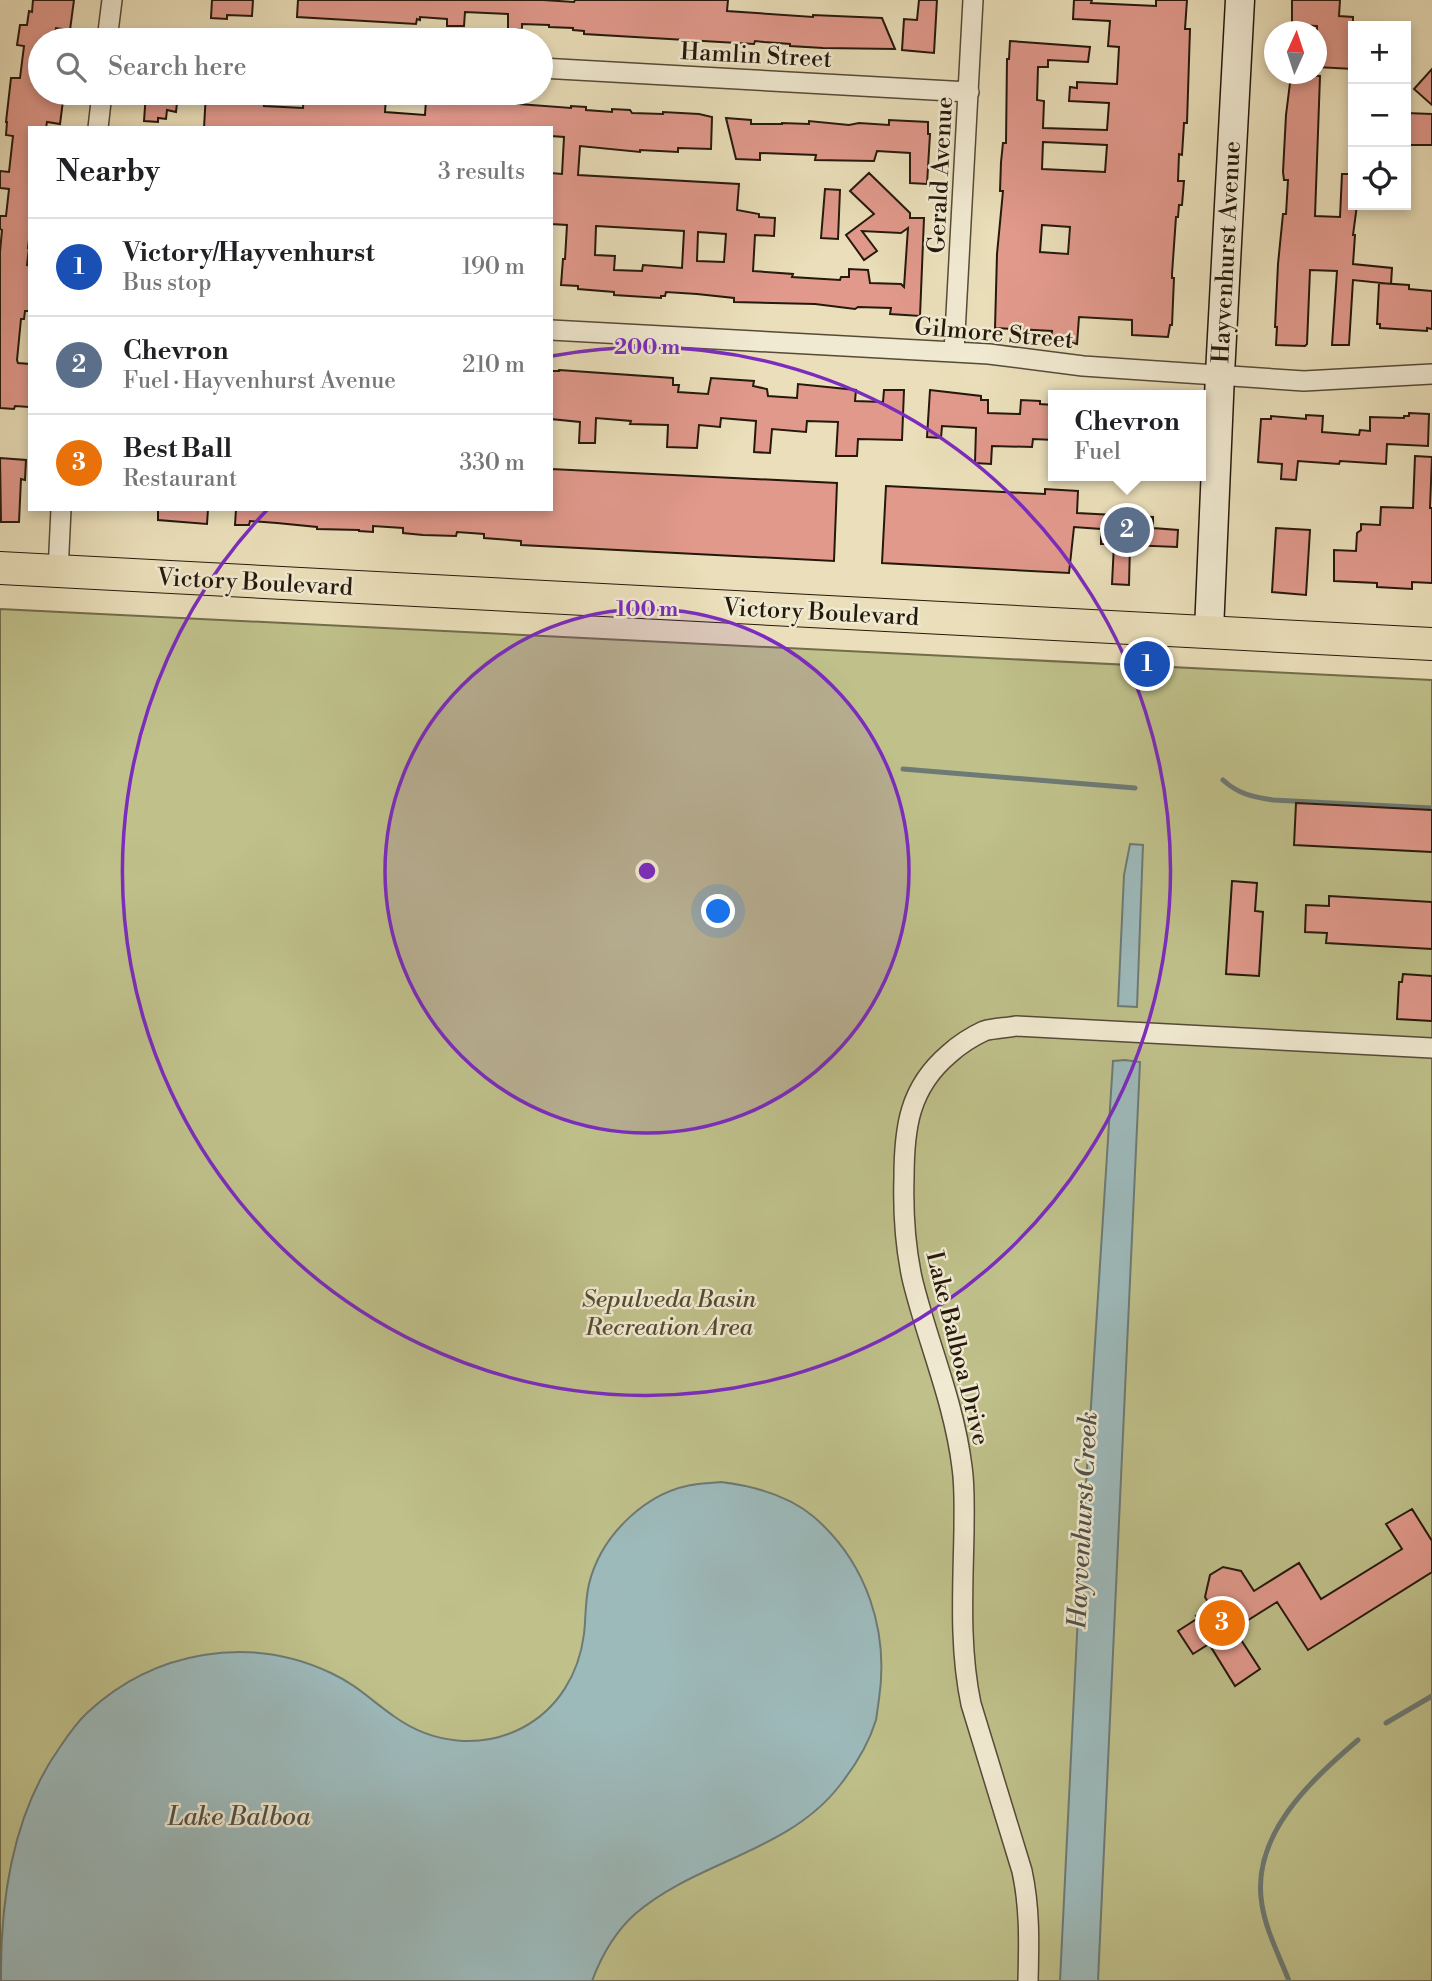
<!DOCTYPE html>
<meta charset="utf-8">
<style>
body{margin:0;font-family:"Libre Bodoni",serif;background:#f6f6f6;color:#202124}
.controls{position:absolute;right:21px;top:21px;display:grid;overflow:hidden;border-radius:0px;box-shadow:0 4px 10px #0003}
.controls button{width:63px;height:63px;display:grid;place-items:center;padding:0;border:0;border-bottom:2px solid #e0e0e0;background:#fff;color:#202124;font:35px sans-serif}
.compass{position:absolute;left:1264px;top:21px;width:63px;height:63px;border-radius:50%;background:#fff;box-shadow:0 4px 10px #0003;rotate:3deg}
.you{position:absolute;left:719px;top:912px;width:24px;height:24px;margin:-18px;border:5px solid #fff;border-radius:50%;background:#1a73e8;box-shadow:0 0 0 10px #1a73e833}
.badge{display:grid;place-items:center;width:46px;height:46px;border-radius:50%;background:#8f2418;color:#fff;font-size:23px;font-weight:700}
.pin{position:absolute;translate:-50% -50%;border:4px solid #fff;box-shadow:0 2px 7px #0006}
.popup{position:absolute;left:1048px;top:390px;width:158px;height:91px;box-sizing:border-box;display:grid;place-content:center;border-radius:0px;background:#fff;filter:drop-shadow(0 2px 5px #0005);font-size:23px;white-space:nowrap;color:#757577}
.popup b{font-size:26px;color:#202124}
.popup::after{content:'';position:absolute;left:50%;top:100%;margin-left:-14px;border:14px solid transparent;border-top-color:#fff}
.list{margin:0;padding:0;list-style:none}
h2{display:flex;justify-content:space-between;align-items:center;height:91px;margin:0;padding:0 28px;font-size:30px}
h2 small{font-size:23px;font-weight:400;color:#757577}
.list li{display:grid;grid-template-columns:46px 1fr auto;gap:21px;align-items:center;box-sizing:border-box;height:98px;padding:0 28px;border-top:2px solid #e0e0e0}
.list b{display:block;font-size:26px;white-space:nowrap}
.list p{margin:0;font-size:23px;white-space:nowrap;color:#757577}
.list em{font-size:23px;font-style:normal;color:#757577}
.icon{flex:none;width:38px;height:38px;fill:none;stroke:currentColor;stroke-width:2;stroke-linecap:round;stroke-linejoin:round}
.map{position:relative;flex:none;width:1432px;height:1981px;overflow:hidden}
.search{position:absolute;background:#fff;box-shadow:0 4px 10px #0003;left:28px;top:28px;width:525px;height:77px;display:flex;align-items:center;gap:18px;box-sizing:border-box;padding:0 24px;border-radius:38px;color:#757577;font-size:26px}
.panel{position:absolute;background:#fff;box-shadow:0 4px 10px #0003;left:28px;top:126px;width:525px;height:385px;border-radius:0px}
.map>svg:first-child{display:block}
.green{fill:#bfc08a;stroke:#726c4b;stroke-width:2}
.water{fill:#9dbabb;stroke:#6d7a75;stroke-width:2}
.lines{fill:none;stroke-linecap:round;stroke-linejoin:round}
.stream{stroke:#6d7a75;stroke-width:5}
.building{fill:#e1998c;stroke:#25190c;stroke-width:2;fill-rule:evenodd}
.minor-casing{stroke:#564a38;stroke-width:22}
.secondary-casing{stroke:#25190c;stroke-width:31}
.primary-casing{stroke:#25190c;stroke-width:34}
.minor{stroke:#f1ead2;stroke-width:19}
.secondary{stroke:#f1ead2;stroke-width:28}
.primary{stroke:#eadfba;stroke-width:32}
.ring{fill:none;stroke:#7b2cbf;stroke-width:3.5}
.labels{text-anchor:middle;stroke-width:5;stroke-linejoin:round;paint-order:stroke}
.street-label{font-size:24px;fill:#25190c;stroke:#f1ead2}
.park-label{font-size:24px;font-style:italic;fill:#534b32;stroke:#f1ead2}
.water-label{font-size:26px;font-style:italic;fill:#4f5149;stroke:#f1ead2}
.centre{fill:#7b2cbf;stroke:#f1ead2;stroke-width:3.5}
.ring-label{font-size:21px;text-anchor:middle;font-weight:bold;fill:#7b2cbf;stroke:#f1ead2;stroke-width:5;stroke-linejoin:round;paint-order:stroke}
</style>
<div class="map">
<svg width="1432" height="1981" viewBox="0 0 1432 1981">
<rect width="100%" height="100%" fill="#eadfba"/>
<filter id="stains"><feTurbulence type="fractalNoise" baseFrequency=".00286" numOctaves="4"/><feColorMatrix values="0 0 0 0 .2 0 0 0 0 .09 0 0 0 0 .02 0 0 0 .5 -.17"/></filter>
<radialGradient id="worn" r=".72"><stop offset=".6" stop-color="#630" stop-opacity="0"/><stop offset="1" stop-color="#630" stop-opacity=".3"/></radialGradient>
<path class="green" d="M0 609 1432 680V1981H0Z"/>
<path class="water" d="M1130 844 1143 845 1137 1007 1118 1006 1124 875Z
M1125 1060 1140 1062 1098 1981H1060L1079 1594 1113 1061Z
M721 1482C754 1486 788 1495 814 1517 867 1563 889 1631 879 1699 878 1706 877 1714 876 1720 869 1743 855 1766 840 1785 789 1852 696 1861 635 1914 615 1932 601 1957 592 1981H1C0 1901 13 1813 60 1747 68 1735 77 1722 88 1712 154 1651 249 1634 331 1673 357 1685 373 1702 395 1717 433 1744 481 1749 522 1728 558 1709 579 1674 584 1634 586 1617 585 1601 589 1584 601 1535 647 1490 698 1484 706 1483 713 1483 721 1482Z"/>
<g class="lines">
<path class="stream" d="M903 769 1135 788
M1223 780C1238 794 1253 797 1273 800L1432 808
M1386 1723 1432 1696
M1289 1981C1280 1957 1266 1931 1262 1905 1250 1836 1310 1781 1358 1740"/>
</g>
<path class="building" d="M33 0H74L70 30 56 28 53 40H40V93H64L60 124 47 122 46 128H30V231L28 248H29L27 265 30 266V311H25L24 319H21L17 360 18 363 30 364 29 407 15 406 14 409 0 408V252L2 230 0 229V216H6L9 189 0 188V171L9 172 13 136 6 135 7 122H6L11 78H20L24 46 17 45 20 25H27L29 11 32 12Z
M212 0H253L252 16 227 15V19L211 18Z
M298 0H543L574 2 575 0H728L727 11 813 17V15L882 18 895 49 823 48 790 46V44L764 42 755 41 754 44 584 34V31L573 30V28L549 27V25L522 24V29H508V14L465 12 464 26H447V19L420 17V20L417 19 416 24 297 17Z
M919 0H937L934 53 902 50 904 19 917 20Z
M1074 0H1092L1091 3 1156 6V0H1187L1185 29H1190L1187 123H1184L1182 155 1179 154 1178 181H1184L1182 205H1179L1178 217H1176L1172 274V278H1174L1172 325H1170L1168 337 1132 335V320L1079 317 1077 344 1051 338 1052 331 995 328 997 254 1003 191H1000L1001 162 1003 143H1006L1007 59H1009L1010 41 1090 47 1088 62 1048 60V67H1038L1037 100 1044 101 1043 128 1107 130 1109 103 1069 101 1070 87 1077 88V82L1117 84 1119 47 1108 46 1110 21 1073 19ZM1043 142 1107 145 1105 172 1042 169ZM1042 225 1070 227 1068 254 1040 252Z
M1292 0H1340L1339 16 1353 17V69L1317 67V26L1292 25Z
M1432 69V105L1414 89Z
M1291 75 1320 76 1315 216 1340 217 1342 174H1353V205H1357L1353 235H1355L1353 264 1392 268 1391 284 1353 280 1349 345H1332L1337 271 1310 270 1307 344 1305 346 1276 345 1277 327H1275L1278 264 1283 214H1286L1288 180H1284L1283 172 1286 115Z
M146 93H178L176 112 167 110 166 119 158 118V122L144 121Z
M206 93H264V106L303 108 304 93 386 97 385 112 425 115 426 100 504 103 571 108V106L586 107V110L612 112V109L630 110 632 113 663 114V112L699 114 712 117 711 149 678 148V152L640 150V152L580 146 578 175 739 184 737 210 759 214V217L775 218 774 236 755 235 753 271 793 274 792 277 840 280 841 277H849V269L868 270 870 283 901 284 904 287 908 228 901 233 862 231 877 251 864 260 846 235 874 214 850 191 869 173 910 213V218H924L920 316 890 314 891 308 858 307 855 309 815 304 734 302V298L697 294 666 292 665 296H661V298L614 295V292L578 289V286L561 285 563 259H565L567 225 551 224V173L562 174 564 137 551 136V128H204ZM596 226 684 231 682 268 643 265 642 271 614 270 615 256 595 255ZM698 232 726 234 724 262 697 261Z
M1406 113 1432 114V145H1406Z
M726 118 751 120V124H782V123L809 124V121L849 125 859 123 889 125V120L928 122V134H930L927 184 910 183V153L877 151 874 161 815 160 816 155 760 153V160L736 159Z
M825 189 840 190 838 239 821 238Z
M1379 283 1409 285V289L1432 291V329L1427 328V331L1380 328V324H1377Z
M559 370 673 378V385H679L678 392 708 394 711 378 754 381 753 386 767 389 768 396 797 398 798 384 856 390 855 401 883 402 884 390H904L902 440 858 439 857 456H836L838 422 807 421 806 432 772 429 770 453 754 452 756 421 721 418 720 427 699 425 697 448 667 447 668 425 630 424 631 421 596 418 595 443H579L580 422 551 419V371H559Z
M930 390 981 396V400H988V413L1020 414 1021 400 1040 401V404L1054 405V440L1033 439 1032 447 992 446 991 464 975 463 976 428 942 426 941 438 927 437Z
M1409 413 1429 414 1428 446 1387 444 1386 464 1340 461 1339 464 1298 461 1296 480 1281 479 1282 464 1258 462 1261 419H1271V416L1306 419V415L1323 416 1322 432 1359 435 1360 430 1370 431V417L1404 418V416H1409Z
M1415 456 1432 457 1430 508H1432V583L1412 582V589L1377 587V583L1334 581V550L1356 551 1357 533 1361 530V524L1380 525 1381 507 1413 508Z
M0 458 26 460 25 480 21 479 19 522H1Z
M551 469 837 483 834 561 521 545V541L484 538V534L457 532 456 536 423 535 403 533V528L373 526V532L359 531V530L317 529V527L277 523 250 521 249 525H235L236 509H551Z
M886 486 1045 494V489L1078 491 1077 513 1153 517V528L1178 530 1177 547 1130 545 1129 585 1112 584 1114 544H1101V529L1074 527 1069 573 882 563Z
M158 509H208L207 524 158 520Z
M1276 528 1310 530 1306 595 1272 592Z
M1296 803 1432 810V852L1294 845Z
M1232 881 1257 883 1255 911 1263 912 1259 976 1226 974Z
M1329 896 1432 902V949L1326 943 1327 933 1305 932 1306 905 1329 906Z
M1403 974 1432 976V1021L1397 1019 1399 982H1402Z
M1412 1509 1432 1541V1572L1308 1650 1277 1602 1234 1629 1260 1669 1235 1686 1209 1644 1193 1654 1178 1631 1198 1618 1196 1616 1211 1607 1205 1597 1210 1575 1223 1567 1241 1571 1254 1591 1299 1563 1321 1599 1402 1549 1386 1524Z"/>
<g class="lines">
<defs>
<path id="minor" d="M107 40 112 0
M541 68 969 92
M98 128 102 93
M551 330 954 352 989 354 1083 366 1304 381 1432 374
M954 352 973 0
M58 572 61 509
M1028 1981C1029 1943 1030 1908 1022 1871L971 1704C959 1647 963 1588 964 1530 964 1509 965 1487 962 1467 954 1401 927 1341 912 1278 905 1245 903 1211 904 1178 904 1128 909 1088 949 1054 960 1044 971 1037 984 1031 994 1028 1006 1028 1016 1026L1432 1048"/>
<path id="secondary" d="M1209 631 1220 374 1240 0"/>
<path id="primary" d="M0 568 1432 644"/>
</defs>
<use href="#minor" class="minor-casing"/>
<use href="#secondary" class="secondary-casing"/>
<use href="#primary" class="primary-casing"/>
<use href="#minor" class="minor"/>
<use href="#secondary" class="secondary"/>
<use href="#primary" class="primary"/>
</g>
<circle cx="647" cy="871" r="262" fill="#7b2cbf" fill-opacity=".12"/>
<g class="ring">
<circle cx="647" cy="871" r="262"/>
<path d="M552 356A524 524 0 1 1 267 510"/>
</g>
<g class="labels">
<g class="street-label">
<text transform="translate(756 55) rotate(3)" y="8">Hamlin Street</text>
<text transform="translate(940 175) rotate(-87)" y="8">Gerald Avenue</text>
<text transform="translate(1226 252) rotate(-87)" y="8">Hayvenhurst Avenue</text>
<text transform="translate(994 333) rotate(5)" y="8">Gilmore Street</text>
<text transform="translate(255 582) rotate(3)" y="8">Victory Boulevard</text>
<text transform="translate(821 612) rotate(3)" y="8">Victory Boulevard</text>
<text transform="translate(958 1348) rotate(76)" y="8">Lake Balboa Drive</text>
</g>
<g class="park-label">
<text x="669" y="1307">Sepulveda Basin<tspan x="669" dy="28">Recreation Area</tspan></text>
</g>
<g class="water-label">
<text transform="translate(1082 1520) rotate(-87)" y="9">Hayvenhurst Creek</text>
<text x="239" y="1825">Lake Balboa</text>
</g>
</g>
<circle cx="647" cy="871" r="10" class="centre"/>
<g class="ring-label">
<text x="647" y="354">200 m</text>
<text x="647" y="616">100 m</text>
</g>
<rect width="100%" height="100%" filter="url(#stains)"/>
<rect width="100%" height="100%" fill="url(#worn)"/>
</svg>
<div class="controls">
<button>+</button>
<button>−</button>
<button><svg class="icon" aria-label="locate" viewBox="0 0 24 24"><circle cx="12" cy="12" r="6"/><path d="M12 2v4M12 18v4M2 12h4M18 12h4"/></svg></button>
</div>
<svg class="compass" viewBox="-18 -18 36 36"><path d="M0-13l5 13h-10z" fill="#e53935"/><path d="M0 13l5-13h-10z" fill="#757577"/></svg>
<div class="you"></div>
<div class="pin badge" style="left:1147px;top:664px;background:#1a4fb4">1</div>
<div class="pin badge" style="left:1127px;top:530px;background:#5c6f8a">2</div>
<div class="popup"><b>Chevron</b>Fuel</div>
<div class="pin badge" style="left:1222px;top:1623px;background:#e8710a">3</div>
<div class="search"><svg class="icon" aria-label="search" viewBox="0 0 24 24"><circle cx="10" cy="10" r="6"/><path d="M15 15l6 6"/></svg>Search here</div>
<section class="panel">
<h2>Nearby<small>3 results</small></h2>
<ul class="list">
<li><span class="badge" style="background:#1a4fb4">1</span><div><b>Victory/Hayvenhurst</b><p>Bus stop</p></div><em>190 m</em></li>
<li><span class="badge" style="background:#5c6f8a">2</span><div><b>Chevron</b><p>Fuel · Hayvenhurst Avenue</p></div><em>210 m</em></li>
<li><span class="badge" style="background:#e8710a">3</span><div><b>Best Ball</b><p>Restaurant</p></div><em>330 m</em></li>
</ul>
</section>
</div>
